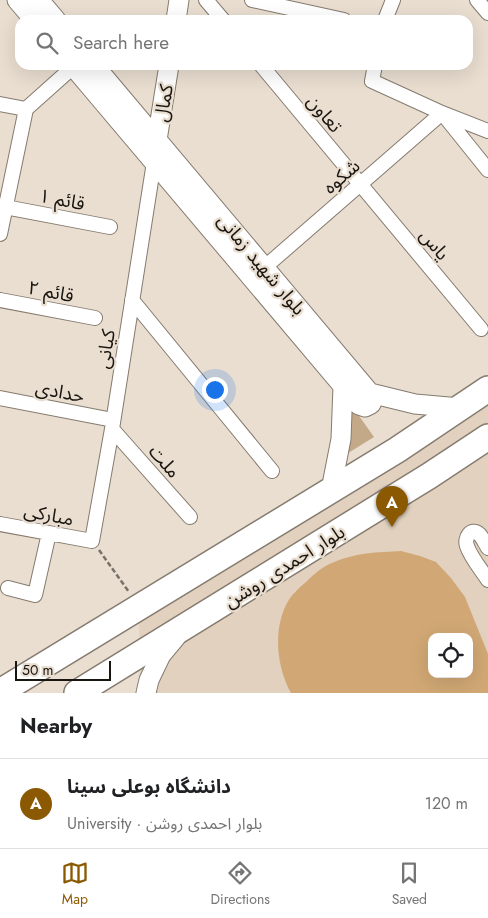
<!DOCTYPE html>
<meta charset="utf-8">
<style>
body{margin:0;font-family:Jost,"Noto Sans Arabic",sans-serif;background:#f2f2f2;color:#202124}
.controls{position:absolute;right:15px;bottom:15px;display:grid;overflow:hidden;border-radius:10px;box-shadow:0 5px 20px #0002}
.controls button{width:45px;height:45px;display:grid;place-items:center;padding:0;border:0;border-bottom:1px solid #e0e0e0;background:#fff;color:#202124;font:25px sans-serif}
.scale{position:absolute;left:15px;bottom:12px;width:96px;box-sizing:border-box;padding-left:5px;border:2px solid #191510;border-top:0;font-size:14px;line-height:18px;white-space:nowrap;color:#191510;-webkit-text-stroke:4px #e9ded0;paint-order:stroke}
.you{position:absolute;left:214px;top:389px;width:18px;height:18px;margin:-12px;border:4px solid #fff;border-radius:50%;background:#1a73e8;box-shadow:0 0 0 8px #1a73e833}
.badge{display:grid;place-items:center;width:32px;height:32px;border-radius:50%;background:#8b5902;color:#fff;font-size:16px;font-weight:700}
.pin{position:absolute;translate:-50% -41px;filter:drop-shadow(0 1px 2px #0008)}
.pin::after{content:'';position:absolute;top:26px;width:18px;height:15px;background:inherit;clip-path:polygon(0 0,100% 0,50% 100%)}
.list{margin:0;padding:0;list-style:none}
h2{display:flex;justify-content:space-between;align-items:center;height:65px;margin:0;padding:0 20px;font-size:21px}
h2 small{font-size:16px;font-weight:400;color:#757577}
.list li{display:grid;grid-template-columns:32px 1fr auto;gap:15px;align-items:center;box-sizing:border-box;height:90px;padding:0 20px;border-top:1px solid #e0e0e0}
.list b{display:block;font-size:19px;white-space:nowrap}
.list p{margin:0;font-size:16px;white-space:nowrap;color:#757577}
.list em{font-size:16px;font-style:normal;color:#757577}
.icon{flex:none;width:28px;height:28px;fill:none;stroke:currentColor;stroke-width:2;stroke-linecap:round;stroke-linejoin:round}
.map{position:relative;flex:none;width:488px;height:693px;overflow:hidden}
.search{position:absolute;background:#fff;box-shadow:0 5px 20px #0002;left:15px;right:15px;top:15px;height:55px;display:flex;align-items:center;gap:12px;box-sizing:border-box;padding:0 18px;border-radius:15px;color:#757577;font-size:19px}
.sheet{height:155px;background:#fff}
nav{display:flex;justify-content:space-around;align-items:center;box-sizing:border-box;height:70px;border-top:1px solid #e0e0e0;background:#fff;font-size:14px;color:#757577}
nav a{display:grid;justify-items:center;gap:2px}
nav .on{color:#8b5902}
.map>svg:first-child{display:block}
.built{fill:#e2d1be;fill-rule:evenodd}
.green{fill:#c4a989}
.water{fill:#d1a875;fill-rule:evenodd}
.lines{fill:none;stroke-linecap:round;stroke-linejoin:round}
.street-casing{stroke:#857b6f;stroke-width:16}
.secondary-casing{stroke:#857b6f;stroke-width:21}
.highway-casing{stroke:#857b6f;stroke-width:28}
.path{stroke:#787167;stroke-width:2.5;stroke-dasharray:5 2.5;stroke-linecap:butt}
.street{stroke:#fff;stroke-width:14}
.secondary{stroke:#fff;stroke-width:19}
.highway{stroke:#fff;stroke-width:25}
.labels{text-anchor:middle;stroke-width:4.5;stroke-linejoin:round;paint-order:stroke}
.street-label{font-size:19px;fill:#191510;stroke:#e9ded0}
</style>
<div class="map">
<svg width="488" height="693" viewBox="0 0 488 693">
<rect width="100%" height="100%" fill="#e9ded0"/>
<path class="built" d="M488 399V693H140L139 621 197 588 397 465ZM432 637H469V674H432Z"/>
<path class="green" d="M352 406 374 437 345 455 351 440Z"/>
<path class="water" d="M401 551 420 556 436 562 451 578 465 597 488 654V693H291C277 668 273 631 286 605 290 596 299 588 306 582 314 574 323 566 334 562 355 553 378 552 401 551ZM432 637H469V674H432Z"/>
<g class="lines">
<defs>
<path id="street" d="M206 0 223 20
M252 0 344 20
M477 0 488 13
M385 20 393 0
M261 65 481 329
M375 65 372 81 442 113 488 131
M0 104 26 109
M443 114 488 170
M0 206 110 227
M0 234 26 109 73 67
M265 267 442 113
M0 300 95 318
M132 300 272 471
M0 398 113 420
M112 429 190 517
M0 524 92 541 112 429 154 162
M488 548C485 543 483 538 479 534 471 527 464 538 467 546 471 558 481 569 488 580
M8 588 35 595 49 533"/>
<path id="secondary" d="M17 0 34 20
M39 0 56 20
M176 20 179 0
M72 65 359 405 365 407 371 404 373 399 370 393
M94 65 370 393 415 404 460 408
M157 140 169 65
M331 490 341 439 343 386
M146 693 149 680 161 655 176 637"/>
<path id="highway" d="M0 692 397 450 488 389
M77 693 429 476 488 437"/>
</defs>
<use href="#street" class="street-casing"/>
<use href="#secondary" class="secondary-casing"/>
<use href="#highway" class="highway-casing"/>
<path class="path" d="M99 550 129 592"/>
<use href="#street" class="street"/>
<use href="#secondary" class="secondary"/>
<use href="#highway" class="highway"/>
</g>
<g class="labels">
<g class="street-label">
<text transform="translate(163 103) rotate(-81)" y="7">کمال</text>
<text transform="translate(325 113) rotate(50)" y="7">تعاون</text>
<text transform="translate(341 176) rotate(-41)" y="7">شکوه</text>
<text transform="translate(62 199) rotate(11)" y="7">قائم ۱</text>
<text transform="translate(435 244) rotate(50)" y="7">یاس</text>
<text transform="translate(262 264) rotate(50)" y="7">بلوار شهید زمانی</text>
<text transform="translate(51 291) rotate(11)" y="7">قائم ۲</text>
<text transform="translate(105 349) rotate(-81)" y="7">کیانی</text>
<text transform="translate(60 391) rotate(11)" y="7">حدادی</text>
<text transform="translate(165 461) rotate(49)" y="7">ملت</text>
<text transform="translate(49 514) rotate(11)" y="7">مبارکی</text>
<text transform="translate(284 566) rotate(-32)" y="7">بلوار احمدی روشن</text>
</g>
</g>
</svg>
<div class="controls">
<button><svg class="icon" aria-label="locate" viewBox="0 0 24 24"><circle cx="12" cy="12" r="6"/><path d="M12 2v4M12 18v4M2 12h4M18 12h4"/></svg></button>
</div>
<div class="scale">50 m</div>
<div class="you"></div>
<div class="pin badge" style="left:392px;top:527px">A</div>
<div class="search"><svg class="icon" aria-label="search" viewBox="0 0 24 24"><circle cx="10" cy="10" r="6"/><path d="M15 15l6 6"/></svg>Search here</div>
</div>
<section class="sheet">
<h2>Nearby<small></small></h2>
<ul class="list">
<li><span class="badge">A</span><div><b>دانشگاه بوعلی سینا</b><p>University · بلوار احمدی روشن</p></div><em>120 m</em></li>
</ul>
</section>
<nav>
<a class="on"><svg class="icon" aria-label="map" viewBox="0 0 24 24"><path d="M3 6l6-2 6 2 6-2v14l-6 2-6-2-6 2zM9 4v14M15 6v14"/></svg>Map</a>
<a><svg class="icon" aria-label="directions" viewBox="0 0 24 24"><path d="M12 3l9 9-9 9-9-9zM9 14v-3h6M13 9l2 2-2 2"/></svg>Directions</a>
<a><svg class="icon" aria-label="saved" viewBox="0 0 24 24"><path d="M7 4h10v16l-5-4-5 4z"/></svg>Saved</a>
</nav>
